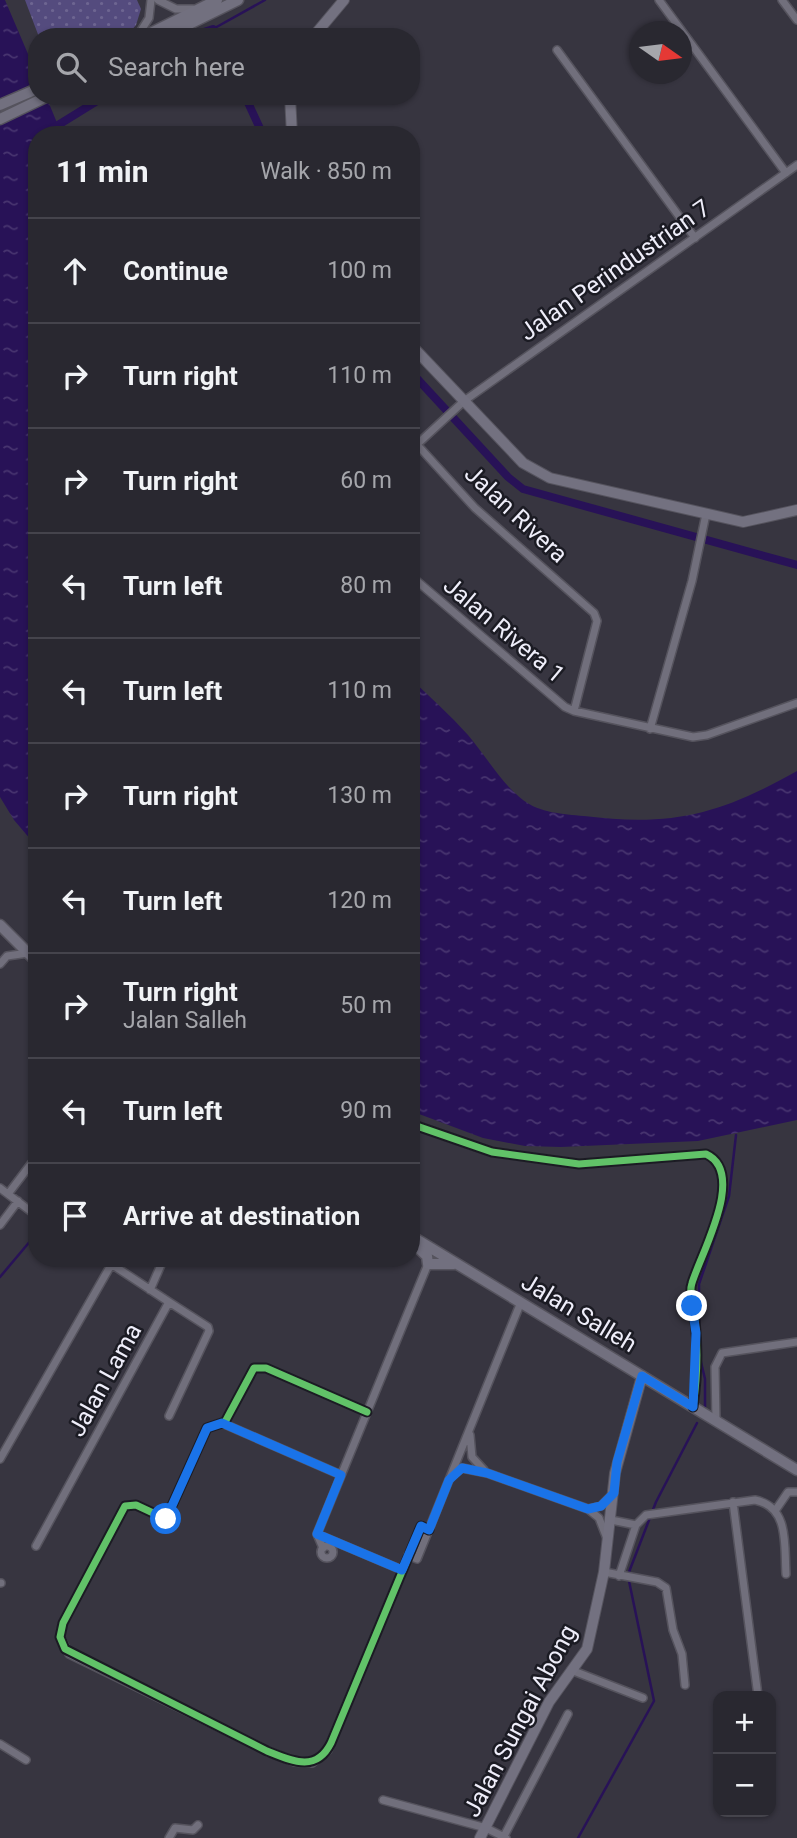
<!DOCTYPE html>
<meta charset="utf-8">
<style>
body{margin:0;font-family:Roboto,sans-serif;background:#313038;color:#f1f3f6}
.controls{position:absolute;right:21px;bottom:21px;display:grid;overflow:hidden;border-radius:14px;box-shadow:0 2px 5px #0004}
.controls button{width:63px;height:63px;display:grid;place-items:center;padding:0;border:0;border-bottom:2px solid #45444c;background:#292830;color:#f1f3f6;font:35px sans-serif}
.compass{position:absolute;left:629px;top:21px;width:63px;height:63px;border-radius:50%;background:#292830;box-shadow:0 2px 5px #0004;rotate:104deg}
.stop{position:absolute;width:21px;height:21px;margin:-16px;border:5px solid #1a73e8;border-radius:50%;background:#fff}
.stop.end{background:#1a73e8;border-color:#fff;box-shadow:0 2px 7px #0008}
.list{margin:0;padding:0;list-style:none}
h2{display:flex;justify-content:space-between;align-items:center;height:91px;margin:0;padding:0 28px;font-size:30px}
h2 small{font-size:23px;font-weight:400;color:#a5a6ab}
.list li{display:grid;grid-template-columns:46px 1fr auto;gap:21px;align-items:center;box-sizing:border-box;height:105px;padding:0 28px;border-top:2px solid #45444c}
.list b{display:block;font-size:26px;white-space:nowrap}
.list p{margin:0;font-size:23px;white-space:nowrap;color:#a5a6ab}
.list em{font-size:23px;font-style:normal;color:#a5a6ab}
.icon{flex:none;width:38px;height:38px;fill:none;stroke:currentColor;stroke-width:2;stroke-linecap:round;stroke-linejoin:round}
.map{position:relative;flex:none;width:797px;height:1838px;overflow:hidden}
.search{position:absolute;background:#292830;box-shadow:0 2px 5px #0004;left:28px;top:28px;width:392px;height:77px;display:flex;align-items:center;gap:18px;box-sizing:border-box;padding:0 24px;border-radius:28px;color:#a5a6ab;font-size:26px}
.panel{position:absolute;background:#292830;box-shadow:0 2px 5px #0004;left:28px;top:126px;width:392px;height:1141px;border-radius:28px}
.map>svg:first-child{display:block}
.park{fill:url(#park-dots)}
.water{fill:url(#water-ripples)}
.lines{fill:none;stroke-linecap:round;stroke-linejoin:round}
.stream{stroke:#281257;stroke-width:2.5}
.canal{stroke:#281257;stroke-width:8}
.street-casing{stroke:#55535d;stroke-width:10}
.secondary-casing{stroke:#55535d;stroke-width:12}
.primary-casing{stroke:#55535d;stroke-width:13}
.street{stroke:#716f7c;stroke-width:7}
.secondary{stroke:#737180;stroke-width:10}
.primary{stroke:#72707f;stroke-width:10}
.cycleway-casing{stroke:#1b1b23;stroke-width:11}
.cycleway{stroke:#61c268;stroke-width:7}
.route{stroke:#1a73e8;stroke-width:9}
.labels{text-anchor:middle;stroke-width:5;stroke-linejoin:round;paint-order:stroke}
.street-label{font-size:24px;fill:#efeefa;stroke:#1b1b23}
</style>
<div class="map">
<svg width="797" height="1838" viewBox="0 0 797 1838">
<defs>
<pattern id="park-dots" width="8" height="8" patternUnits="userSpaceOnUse" patternTransform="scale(1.75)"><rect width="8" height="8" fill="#544b7e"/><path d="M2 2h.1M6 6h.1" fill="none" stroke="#6d6591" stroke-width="1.8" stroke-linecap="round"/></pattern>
<pattern id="water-ripples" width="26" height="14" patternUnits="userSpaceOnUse" patternTransform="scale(1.75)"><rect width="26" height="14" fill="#281257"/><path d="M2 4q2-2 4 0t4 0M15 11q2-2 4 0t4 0" fill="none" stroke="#483570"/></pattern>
</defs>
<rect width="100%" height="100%" fill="#373540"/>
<path class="park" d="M25 0H137L141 9 136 25 126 37H39Z"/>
<path class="water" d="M0 0H5L37 75V96H46L62 135H37V847L14 820 0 797Z
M411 679C430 697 450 715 468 735 486 756 501 783 523 800 540 813 563 814 584 816 673 827 720 814 797 771V1120L698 1141 561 1147 525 1146 483 1138 411 1111Z"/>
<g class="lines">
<path class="stream" d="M213 29 265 0
M0 1277 37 1233
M699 1327V1284L729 1196 736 1135
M700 1358 705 1379V1407
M629 1572 656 1502 697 1423
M578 1838 654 1701 629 1581"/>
<path class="canal" d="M191 36 213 29 217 37
M245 96 263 135
M42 135 105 96
M411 372 508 477 523 489 797 565"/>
<defs>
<path id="street" d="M158 0 176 9H193
M659 0 786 173
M782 0 797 20
M137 37 149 18 151 0
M557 50 695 238
M411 438 475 508 594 613 597 621 574 711
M411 450 464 401 797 165
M411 576 565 707 574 711 693 737 707 735 797 703
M650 729 692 581 706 514
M0 964 7 956 28 953
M411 1124 492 1152 579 1164 706 1154C747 1173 701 1253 692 1283 688 1295 694 1308 695 1320 698 1347 697 1380 693 1407
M0 1188 37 1216
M8 1194 37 1156
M0 1225 18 1201
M150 1290 164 1258
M169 1302 208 1327 209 1331 169 1416
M716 1421 715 1367 722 1353 797 1342
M222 1423 341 1475
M470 1435 472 1457 484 1470
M0 1459 115 1258
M454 1474 462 1468 487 1473 588 1509 599 1518 606 1536
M733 1502 758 1696
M588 1509 601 1506 611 1496
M775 1511 788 1492H797
M611 1520 636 1525
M317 1534 402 1570
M321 1552a6 6 0 1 1 12 0a6 6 0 1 1-12 0Z
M36 1546 169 1302 102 1258
M323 1548 317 1534 428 1264
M408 1555 417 1559 521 1302
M604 1572 657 1582 666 1588 673 1630 682 1654 685 1685
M619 1576 636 1525 646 1515 755 1500C790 1507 784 1546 786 1574
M0 1583H1
M571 1670 643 1698
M340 1721 421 1526 429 1530
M0 1744 26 1760
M260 1747 69 1654 60 1637 63 1623 125 1506 136 1505 166 1519 207 1428 225 1422 254 1368H266L367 1412
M267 1751 295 1762 312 1763 328 1750 337 1728
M383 1800 486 1828 506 1838
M169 1838 175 1828 193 1830 198 1825
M503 1838 568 1714"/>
<path id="secondary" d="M313 37 344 0
M290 96 292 135
M411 345 523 463 550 478 743 522 797 510
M480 1838 549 1702 587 1649 604 1572 615 1473 642 1376"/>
<path id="primary" d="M143 37 217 0
M163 37 238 0
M0 105 37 89
M0 119 48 96
M0 925 37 962
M411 1236 797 1470
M411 1241 427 1256 428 1264H454"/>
</defs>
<use href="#street" class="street-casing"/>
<use href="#secondary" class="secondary-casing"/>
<use href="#primary" class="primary-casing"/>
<use href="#street" class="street"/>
<use href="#secondary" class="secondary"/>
<use href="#primary" class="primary"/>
<defs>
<path id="cycleway" d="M411 1124 492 1152 579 1164 706 1154C747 1173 701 1253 692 1283 688 1295 694 1308 695 1320 698 1347 697 1380 693 1407
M367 1412 266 1368H254L225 1422 207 1428 166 1519 136 1505 125 1506 63 1623 60 1637 65 1649 267 1751C292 1761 316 1773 331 1743L421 1526 429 1530"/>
</defs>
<use href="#cycleway" class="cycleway-casing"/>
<use href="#cycleway" class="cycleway"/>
</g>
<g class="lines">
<path class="route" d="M166 1519 207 1428 222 1423 341 1475 317 1534 402 1570 421 1526 429 1530 449 1480 462 1468 487 1473 588 1509 601 1506 614 1493 617 1462 642 1376 693 1407 696 1333 692 1306"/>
</g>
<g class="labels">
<g class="street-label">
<text transform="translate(615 270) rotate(-35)" y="8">Jalan Perindustrian 7</text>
<text transform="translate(516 514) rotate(43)" y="8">Jalan Rivera</text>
<text transform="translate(504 630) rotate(40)" y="8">Jalan Rivera 1</text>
<text transform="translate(579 1313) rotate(31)" y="8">Jalan Salleh</text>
<text transform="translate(105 1380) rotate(-61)" y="8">Jalan Lama</text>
<text transform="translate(520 1721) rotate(-62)" y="8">Jalan Sungai Abong</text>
</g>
</g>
</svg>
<div class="controls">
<button>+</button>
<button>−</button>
</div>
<svg class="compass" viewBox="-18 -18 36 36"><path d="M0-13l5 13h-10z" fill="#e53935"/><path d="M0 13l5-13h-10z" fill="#a5a6ab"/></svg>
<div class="stop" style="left:166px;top:1519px"></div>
<div class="stop end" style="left:692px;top:1306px"></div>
<div class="search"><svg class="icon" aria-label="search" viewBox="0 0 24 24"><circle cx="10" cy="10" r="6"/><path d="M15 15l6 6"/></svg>Search here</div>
<section class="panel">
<h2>11 min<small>Walk · 850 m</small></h2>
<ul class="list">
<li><svg class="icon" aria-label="ahead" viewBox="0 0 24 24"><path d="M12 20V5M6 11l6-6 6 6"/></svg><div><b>Continue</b></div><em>100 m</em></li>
<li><svg class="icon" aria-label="right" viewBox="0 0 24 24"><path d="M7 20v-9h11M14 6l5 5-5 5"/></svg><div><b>Turn right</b></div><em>110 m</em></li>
<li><svg class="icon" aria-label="right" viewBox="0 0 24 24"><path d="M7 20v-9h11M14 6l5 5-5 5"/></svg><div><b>Turn right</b></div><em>60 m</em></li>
<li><svg class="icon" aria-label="left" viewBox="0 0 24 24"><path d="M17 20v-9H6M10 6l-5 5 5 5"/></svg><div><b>Turn left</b></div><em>80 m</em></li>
<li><svg class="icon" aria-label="left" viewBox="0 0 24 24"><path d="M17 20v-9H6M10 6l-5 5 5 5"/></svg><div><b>Turn left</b></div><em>110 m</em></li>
<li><svg class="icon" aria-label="right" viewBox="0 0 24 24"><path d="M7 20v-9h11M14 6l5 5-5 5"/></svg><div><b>Turn right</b></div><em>130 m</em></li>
<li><svg class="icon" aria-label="left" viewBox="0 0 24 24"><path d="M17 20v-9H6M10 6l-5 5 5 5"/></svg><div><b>Turn left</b></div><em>120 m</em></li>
<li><svg class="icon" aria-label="right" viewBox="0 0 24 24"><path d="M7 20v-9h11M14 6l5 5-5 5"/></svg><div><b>Turn right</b><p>Jalan Salleh</p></div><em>50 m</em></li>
<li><svg class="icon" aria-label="left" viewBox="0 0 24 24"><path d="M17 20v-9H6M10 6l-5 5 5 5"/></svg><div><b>Turn left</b></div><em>90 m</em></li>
<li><svg class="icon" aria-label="arrive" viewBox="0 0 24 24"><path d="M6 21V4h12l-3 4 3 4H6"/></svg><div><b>Arrive at destination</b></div></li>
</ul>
</section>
</div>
